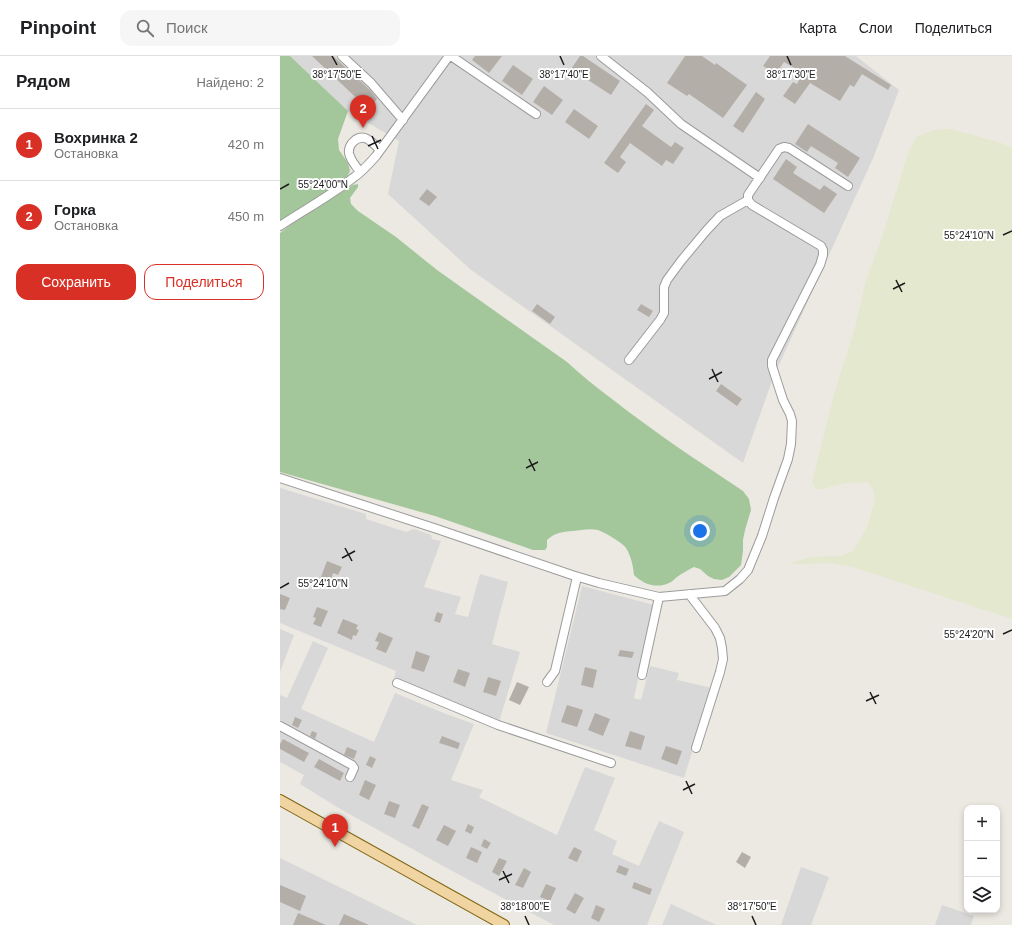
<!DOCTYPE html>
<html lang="ru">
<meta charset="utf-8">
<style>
body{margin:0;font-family:Helvetica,sans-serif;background:#f6f6f6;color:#202124}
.controls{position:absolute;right:12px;bottom:12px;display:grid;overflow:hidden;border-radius:8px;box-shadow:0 2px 6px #0003}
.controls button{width:36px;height:36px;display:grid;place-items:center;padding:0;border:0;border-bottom:1px solid #e0e0e0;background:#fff;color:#202124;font:20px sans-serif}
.you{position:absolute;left:420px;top:475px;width:14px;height:14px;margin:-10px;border:3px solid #fff;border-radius:50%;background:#1a73e8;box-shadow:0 0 0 6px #1a73e833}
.badge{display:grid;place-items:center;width:26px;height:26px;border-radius:50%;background:#d93025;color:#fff;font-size:13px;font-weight:700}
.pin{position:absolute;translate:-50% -33px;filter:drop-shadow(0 1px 2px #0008)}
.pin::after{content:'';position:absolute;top:21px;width:14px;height:12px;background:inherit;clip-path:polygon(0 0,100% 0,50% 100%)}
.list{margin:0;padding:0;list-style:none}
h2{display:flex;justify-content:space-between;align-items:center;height:52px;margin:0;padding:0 16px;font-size:17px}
h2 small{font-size:13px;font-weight:400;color:#757577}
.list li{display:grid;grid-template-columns:26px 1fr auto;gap:12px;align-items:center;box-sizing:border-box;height:72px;padding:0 16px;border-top:1px solid #e0e0e0}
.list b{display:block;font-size:15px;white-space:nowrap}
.list p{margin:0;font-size:13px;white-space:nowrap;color:#757577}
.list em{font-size:13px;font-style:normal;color:#757577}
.actions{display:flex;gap:8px;padding:12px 16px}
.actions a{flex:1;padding:9px 0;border:1px solid #d93025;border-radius:12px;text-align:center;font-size:14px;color:#d93025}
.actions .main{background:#d93025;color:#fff}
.icon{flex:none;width:22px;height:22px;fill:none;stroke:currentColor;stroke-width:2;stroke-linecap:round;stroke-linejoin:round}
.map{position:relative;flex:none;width:732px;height:869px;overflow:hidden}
header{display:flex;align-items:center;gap:24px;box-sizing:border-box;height:56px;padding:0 20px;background:#fff;border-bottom:1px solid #e0e0e0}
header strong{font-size:19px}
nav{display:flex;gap:22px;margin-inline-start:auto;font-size:14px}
.search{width:280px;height:36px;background:#f6f6f6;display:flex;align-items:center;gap:10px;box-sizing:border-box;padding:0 14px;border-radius:12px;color:#757577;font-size:15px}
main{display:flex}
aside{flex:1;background:#fff}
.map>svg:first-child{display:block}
.residential{fill:#d9d8d8}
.farmland{fill:#e4e8ce}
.forest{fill:#a4c69b}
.building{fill:#b4aea8}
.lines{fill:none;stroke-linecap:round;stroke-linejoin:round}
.minor-casing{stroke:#9c9c9c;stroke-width:10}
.major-casing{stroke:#806511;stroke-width:12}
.minor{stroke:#fff;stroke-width:8}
.major{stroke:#f0d5a2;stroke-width:10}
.ticks{fill:none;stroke:#1b1b1b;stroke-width:1.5}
.ticks-label{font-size:10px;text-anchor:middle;fill:#1b1b1b;stroke:#fff;stroke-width:4;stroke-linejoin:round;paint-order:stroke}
</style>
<header>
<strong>Pinpoint</strong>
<div class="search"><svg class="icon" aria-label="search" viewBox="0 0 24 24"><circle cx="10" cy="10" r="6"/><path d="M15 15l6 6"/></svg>Поиск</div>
<nav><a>Карта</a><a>Слои</a><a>Поделиться</a></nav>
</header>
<main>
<aside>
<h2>Рядом<small>Найдено: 2</small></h2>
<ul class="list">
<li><span class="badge">1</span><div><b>Вохринка 2</b><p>Остановка</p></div><em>420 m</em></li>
<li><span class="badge">2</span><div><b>Горка</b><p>Остановка</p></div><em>450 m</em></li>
</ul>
<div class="actions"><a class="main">Сохранить</a><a>Поделиться</a></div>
</aside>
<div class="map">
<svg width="732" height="869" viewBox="0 0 732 869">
<rect width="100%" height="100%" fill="#ebe9e1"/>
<path class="residential" d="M10 0H576L619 34 594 100 493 322 463 407 190 213 108 138 119 85 68 55Z
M0 432 86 458V463L126 476 134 473 151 479 152 483 161 485 144 531 181 541 175 558 188 561 200 518 228 526 212 588 240 596 219 666 113 626 116 615 0 567Z
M302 530 374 549 354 642 361 644 370 610 399 617 397 624 432 632 404 722 266 677Z
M0 573 14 579 0 616Z
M33 585 48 592 21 653 94 686 115 637 166 658 194 668 171 724 203 734 199 741 277 779 305 711 335 722 314 774 337 785 332 798 359 810 379 765 404 776 367 869H274L174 816 62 754 20 728 24 719 0 706V639L7 642Z
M0 802 137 869H0Z
M521 811 549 821 531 869H501Z
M391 848 419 861 437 869H382Z
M662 849 694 860 691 869H655Z"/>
<path class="farmland" d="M671 73 721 87 732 92V563L573 511 549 507 508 508 532 501 562 500 574 494 587 471 595 444 593 434 588 426 565 427 542 433H536L532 427 554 339 576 268 585 228 603 178 629 95 636 81 654 74Z"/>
<path class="forest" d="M0 0H10L68 55 58 83 59 94 68 107 70 115 66 123 0 167Z
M78 128V131L70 142 71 148 78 155 116 181 157 214 287 306C301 319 316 331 332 343 374 376 418 405 463 435L469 443 471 454 465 474 463 484V495L461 509 449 521 442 524 434 523 428 520 420 513 414 511C408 514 402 517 397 521 394 523 392 526 389 527 376 533 363 528 354 519 353 509 351 500 346 492 343 487 324 476 318 474 309 472 301 474 293 475 282 476 276 476 267 484V491L265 494H253L155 460 0 416V177L12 168 73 129Z"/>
<path class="building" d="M32 0H53L91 35 97 43 88 53Z
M195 0H222L209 17 192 4Z
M300 0H303L340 25 331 39 291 13Z
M405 0H422L435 9 436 7 467 29 443 62 409 38 407 40 387 27Z
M490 0H565L611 29 608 34 582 18 574 31 570 29 560 45 530 27 515 48 503 40 513 26 517 28 523 17 504 6 496 18 483 10Z
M233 9 253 23 242 39 222 25Z
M264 30 283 44 272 59 253 46Z
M476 36 485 43 463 77 453 70Z
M366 48 374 54 362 70 391 91 395 86 404 92 393 108 386 104 382 110 350 87 340 101 346 106 338 117 324 107Z
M294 53 318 70 309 83 285 66Z
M528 68 580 102 568 121 555 112 558 107 531 90 527 96 515 88Z
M506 103 517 111 513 117 540 134 544 129 557 138 544 157 493 123Z
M147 133 157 141 149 150 139 143Z
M257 248 275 261 270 268 252 255Z
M361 248 373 255 369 261 357 254Z
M441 328 462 343 457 350 436 335Z
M47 505 62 511 58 519 53 517 49 529 39 526Z
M0 538 10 542 5 554 0 553Z
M37 551 48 555 41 571 33 568 36 562 33 561Z
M157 556 163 558 160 567 154 565Z
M63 563 78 569 76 573 79 574 76 580 73 579 72 584 57 577Z
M99 576 113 582 106 597 96 593 99 586 95 585Z
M340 594 354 596 352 602 338 600Z
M136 595 150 600 144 616 131 612Z
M305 611 317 614 313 632 301 629Z
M178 613 190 617 185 631 173 626Z
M208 621 221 625 216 640 203 636Z
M237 626 249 631 240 649 229 644Z
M287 649 303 654 297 671 281 666Z
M315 657 330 663 323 680 308 674Z
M15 661 22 664 18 672 12 669Z
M32 675 37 677 35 683 30 680Z
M350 675 365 680 361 694 345 690Z
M162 680 180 687 178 693 159 687Z
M3 683 29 697 24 706 0 693V688Z
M386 690 402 695 397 709 381 703Z
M67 691 77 695 74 703 64 699Z
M90 700 96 703 92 712 86 709Z
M39 703 64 717 60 725 34 711Z
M85 724 96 729 89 744 79 739Z
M109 745 120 749 115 762 104 758Z
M142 748 149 751 139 773 132 770Z
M188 768 194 771 191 778 185 775Z
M164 769 176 775 168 790 156 784Z
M204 783 211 787 207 793 201 790Z
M191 791 202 796 197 807 186 802Z
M294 791 302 795 297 806 288 802Z
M462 796 471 801 465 812 456 806Z
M219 802 227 805 219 820 212 816Z
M339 809 349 813 346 820 336 816Z
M244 812 251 816 243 832 235 829Z
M354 826 372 833 370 839 352 832Z
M266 828 276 832 270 845 260 841Z
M0 829 26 840 20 855 0 846Z
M295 837 304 842 295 858 286 853Z
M316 849 325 853 319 866 311 862Z
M18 857 46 869H13Z
M64 858 89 869H59Z"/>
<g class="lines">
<defs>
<path id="minor" d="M62 0 91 27 123 64
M171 0 256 58
M321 0 367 36 401 68 480 122
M80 116C76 110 70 104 69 97 68 88 77 80 85 82 91 84 96 90 100 94
M0 170C24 154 50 140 73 122 82 116 89 108 96 100L169 0
M349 304 380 264 384 257V231L387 224 401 205 426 175 440 160 468 144
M0 422 157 473 292 519 319 527 379 541 445 535 460 523 468 514 482 480 494 442 508 403 511 388 512 365 510 358 503 344 492 310V304L540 209 543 199V194L541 190 472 149 468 144V139L499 93 504 91 509 92 568 130
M409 538 435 572 440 582 442 592 443 603 440 616 416 692
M362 619 379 541
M267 626 275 615 297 521
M117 627 218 669 331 707
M0 670 72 709 74 712 70 721"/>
<path id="major" d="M0 744 224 869"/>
</defs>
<use href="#minor" class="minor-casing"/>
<use href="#major" class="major-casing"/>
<use href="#minor" class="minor"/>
<use href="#major" class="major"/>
</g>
<path class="ticks" d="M52 0 57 9M280 0 284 9M507 0 511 9M92 80 98 93M88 90 101 84M0 133 9 128M723 179 732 175M616 224 622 236M613 233 625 227M432 313 438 326M429 323 442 316M249 403 255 415M246 412 258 406M65 492 72 505M62 502 75 495M0 532 9 527M723 578 732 574M590 636 596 648M586 645 599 639M406 725 412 738M403 734 415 728M223 815 229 827M219 824 232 818M245 860 249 869M472 860 476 869"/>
<g class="ticks-label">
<text x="57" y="22">38°17'50"E</text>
<text x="284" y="22">38°17'40"E</text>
<text x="511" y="22">38°17'30"E</text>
<text x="43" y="132">55°24'00"N</text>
<text x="689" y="183">55°24'10"N</text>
<text x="43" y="531">55°24'10"N</text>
<text x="689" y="582">55°24'20"N</text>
<text x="245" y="854">38°18'00"E</text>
<text x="472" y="854">38°17'50"E</text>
</g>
</svg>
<div class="controls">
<button>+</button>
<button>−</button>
<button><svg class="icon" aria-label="layers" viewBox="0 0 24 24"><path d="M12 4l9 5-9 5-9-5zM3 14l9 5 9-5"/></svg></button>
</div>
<div class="you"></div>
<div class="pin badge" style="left:55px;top:791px">1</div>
<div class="pin badge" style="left:83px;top:72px">2</div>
</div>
</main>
